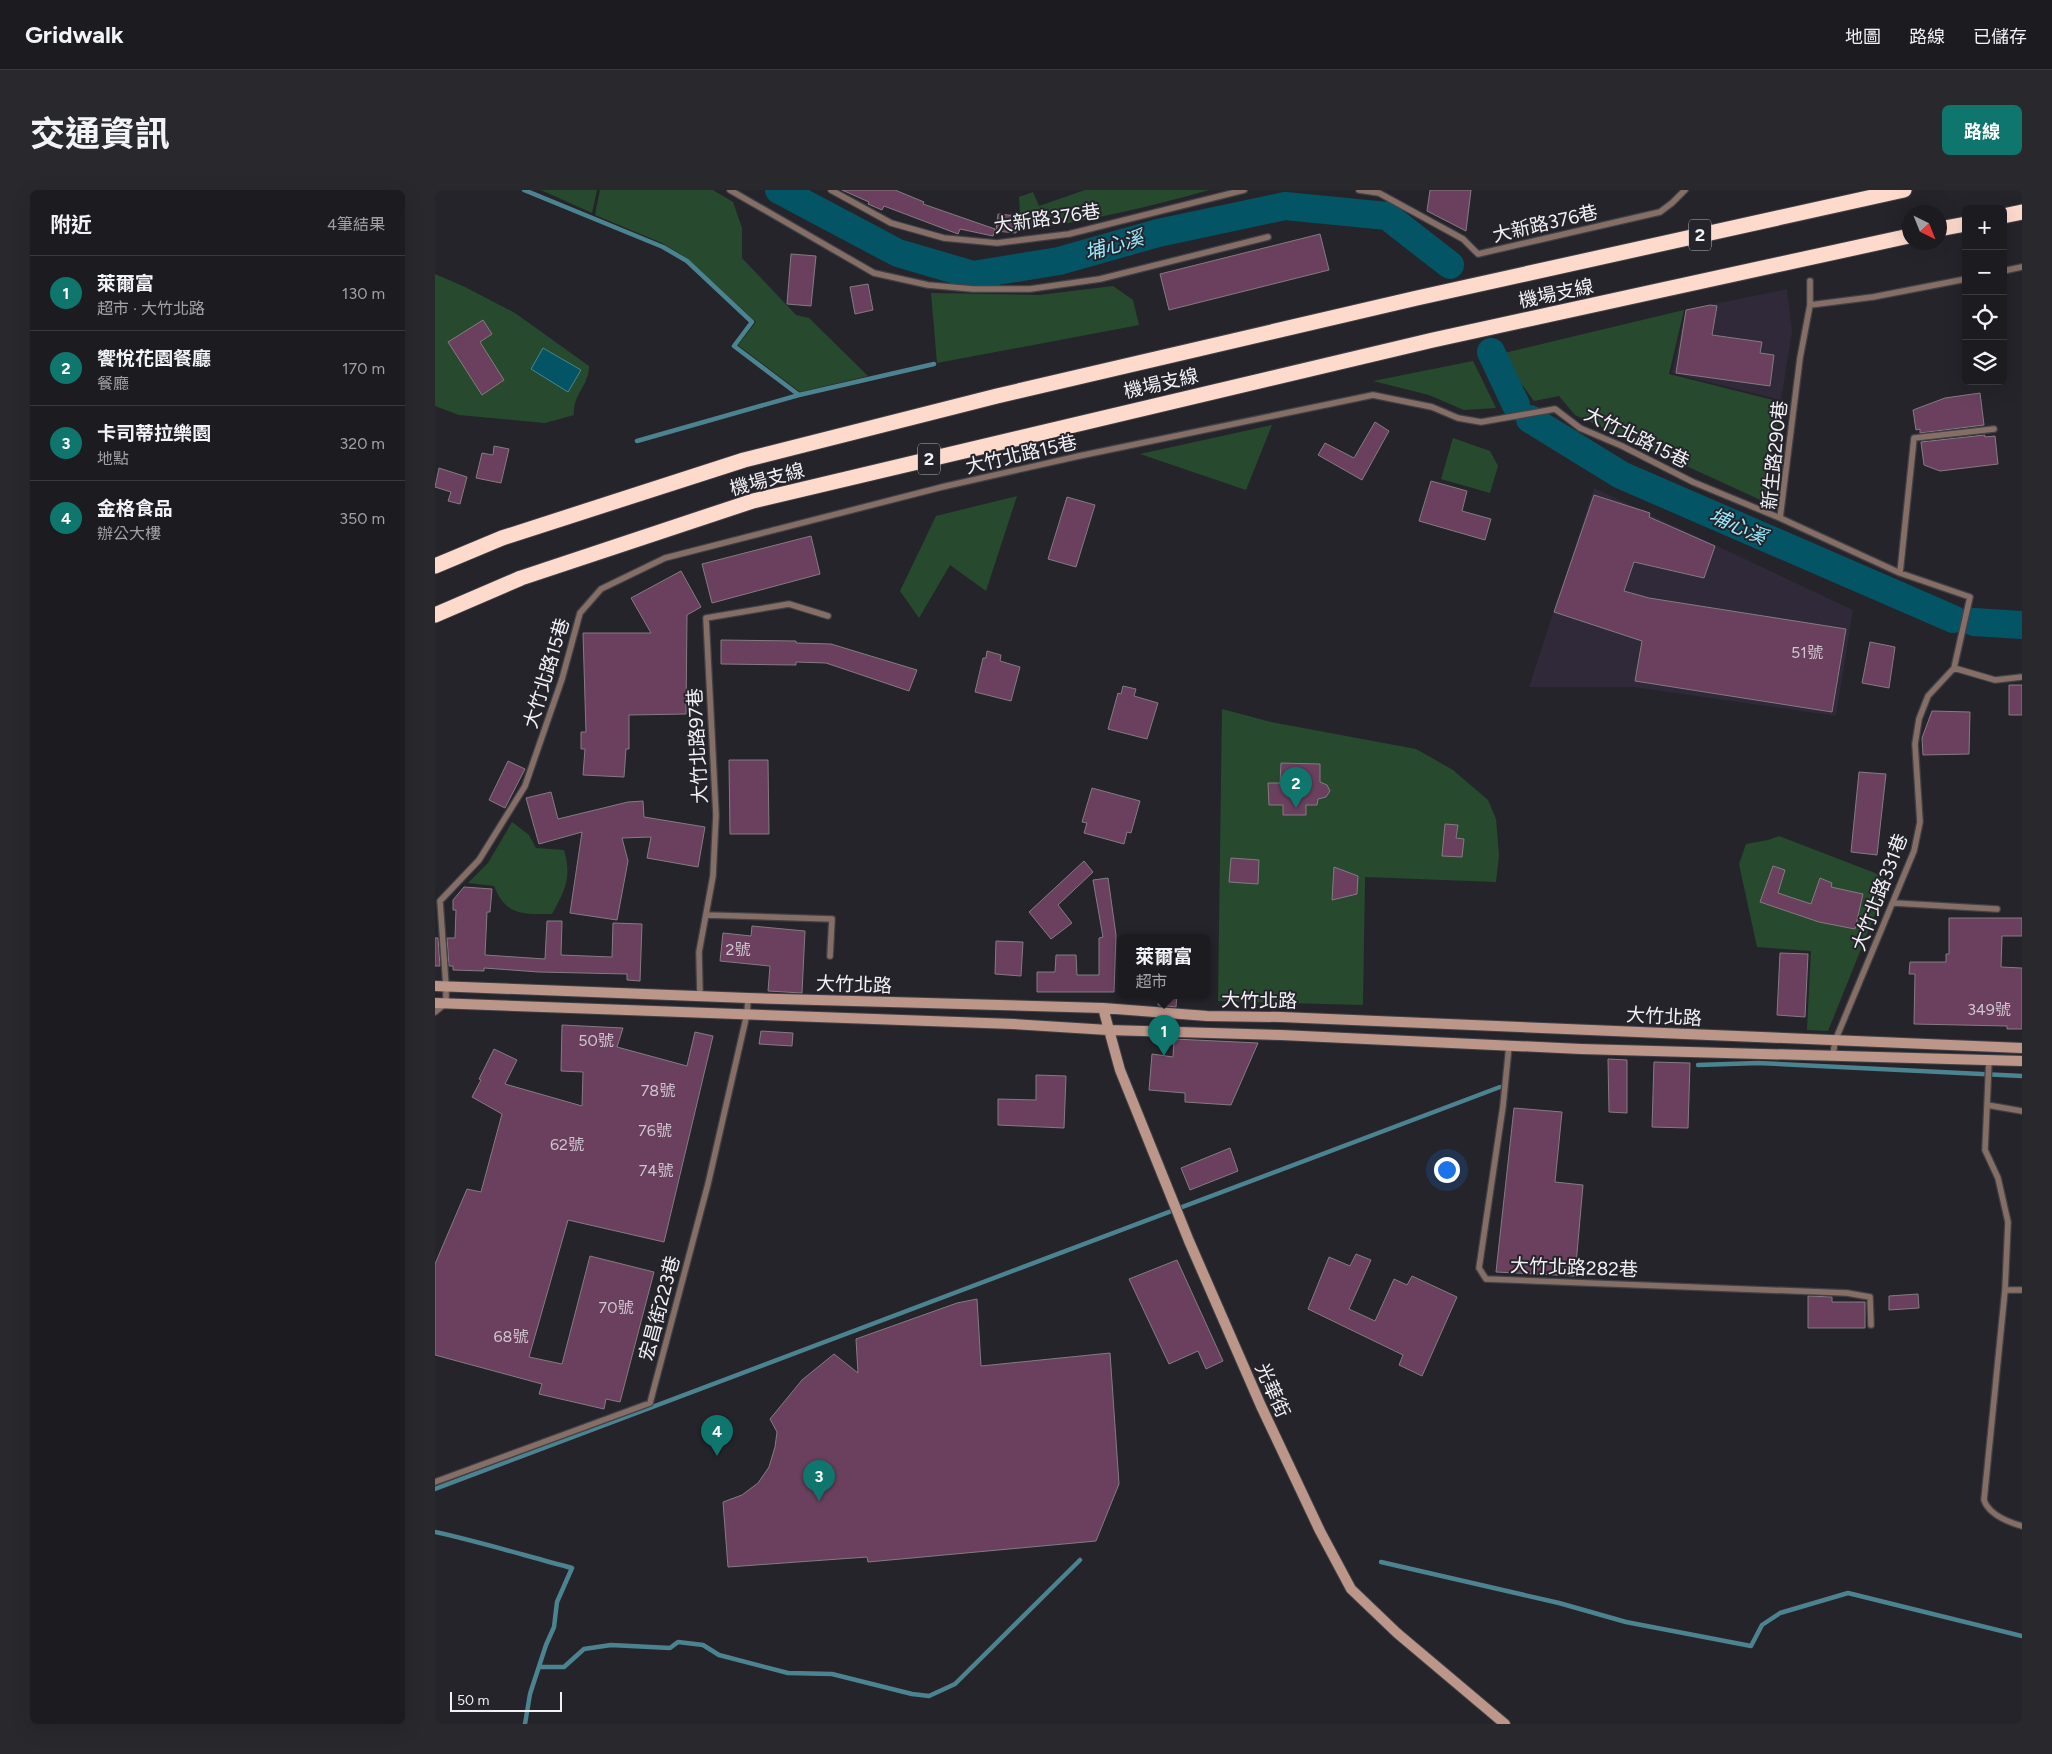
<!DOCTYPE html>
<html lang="zh-TW">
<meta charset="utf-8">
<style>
body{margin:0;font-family:Figtree,"Noto Sans TC",sans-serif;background:#29282d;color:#f1f3f6}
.controls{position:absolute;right:15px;top:15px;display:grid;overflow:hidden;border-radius:8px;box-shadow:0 5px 20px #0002}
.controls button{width:45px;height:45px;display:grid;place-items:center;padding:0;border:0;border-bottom:1px solid #3a393e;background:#1c1b20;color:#f1f3f6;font:25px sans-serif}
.compass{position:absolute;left:1467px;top:15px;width:45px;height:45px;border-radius:50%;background:#1c1b20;box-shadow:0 5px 20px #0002;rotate:137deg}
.scale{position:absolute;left:15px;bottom:12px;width:112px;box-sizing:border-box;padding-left:5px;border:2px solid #f2f1f6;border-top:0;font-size:14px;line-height:18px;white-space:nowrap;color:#f2f1f6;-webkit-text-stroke:4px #25242b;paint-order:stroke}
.you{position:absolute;left:1011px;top:979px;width:18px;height:18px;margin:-12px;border:4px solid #fff;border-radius:50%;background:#1a73e8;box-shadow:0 0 0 8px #1a73e833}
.badge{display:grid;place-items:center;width:32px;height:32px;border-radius:50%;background:#0f766e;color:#fff;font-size:16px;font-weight:700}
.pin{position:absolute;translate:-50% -41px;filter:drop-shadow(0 1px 2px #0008)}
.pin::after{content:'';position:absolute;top:26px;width:18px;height:15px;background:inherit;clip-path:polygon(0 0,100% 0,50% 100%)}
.popup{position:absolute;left:683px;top:744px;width:92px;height:65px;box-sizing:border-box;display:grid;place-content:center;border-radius:8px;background:#1c1b20;filter:drop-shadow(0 1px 4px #0005);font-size:16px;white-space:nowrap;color:#a0a1a5}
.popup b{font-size:19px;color:#f1f3f6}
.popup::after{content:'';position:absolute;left:50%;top:100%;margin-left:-10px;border:10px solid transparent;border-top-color:#1c1b20}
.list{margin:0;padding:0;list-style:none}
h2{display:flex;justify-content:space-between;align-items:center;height:65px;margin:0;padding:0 20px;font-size:21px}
h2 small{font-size:16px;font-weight:400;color:#a0a1a5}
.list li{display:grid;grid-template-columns:32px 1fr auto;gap:15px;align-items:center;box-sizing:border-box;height:75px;padding:0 20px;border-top:1px solid #3a393e}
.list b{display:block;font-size:19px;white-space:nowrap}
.list p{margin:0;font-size:16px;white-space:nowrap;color:#a0a1a5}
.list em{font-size:16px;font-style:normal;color:#a0a1a5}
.icon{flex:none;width:28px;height:28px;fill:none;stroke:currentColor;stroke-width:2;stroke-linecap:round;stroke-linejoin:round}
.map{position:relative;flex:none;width:1587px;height:1534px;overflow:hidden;border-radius:8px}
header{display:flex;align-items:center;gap:30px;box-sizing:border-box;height:70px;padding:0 25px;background:#1c1b20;border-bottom:1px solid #3a393e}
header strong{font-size:24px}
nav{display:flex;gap:28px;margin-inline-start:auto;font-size:18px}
.intro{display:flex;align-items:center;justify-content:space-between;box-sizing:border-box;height:120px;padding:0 30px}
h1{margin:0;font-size:35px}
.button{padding:12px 22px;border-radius:8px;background:#0f766e;color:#fff;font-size:18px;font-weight:700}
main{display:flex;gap:30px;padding:0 30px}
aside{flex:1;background:#1c1b20;border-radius:8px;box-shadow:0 5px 20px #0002}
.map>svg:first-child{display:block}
.industrial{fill:#2f2939}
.green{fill:#274a2f}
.water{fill:#035565;stroke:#4b8490}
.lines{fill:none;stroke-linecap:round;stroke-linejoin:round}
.stream{stroke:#4b8490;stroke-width:4.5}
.river{stroke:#035565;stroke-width:28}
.building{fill:#6a405e;stroke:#847b81}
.lane-casing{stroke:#424147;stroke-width:8}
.secondary-casing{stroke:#424147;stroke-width:12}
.highway-casing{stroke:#424147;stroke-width:17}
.lane{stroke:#856e65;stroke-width:5.5}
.secondary{stroke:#bc9789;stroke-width:10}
.highway{stroke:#fedacd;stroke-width:15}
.labels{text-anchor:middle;stroke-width:4;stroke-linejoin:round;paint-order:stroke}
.number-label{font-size:16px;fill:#d0c5d0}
.shield{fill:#25242b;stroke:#b4b4b9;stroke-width:1}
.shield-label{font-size:18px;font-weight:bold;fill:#f2f1f6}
.street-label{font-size:19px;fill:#f2f1f6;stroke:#25242b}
.water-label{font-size:20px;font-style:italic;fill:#99e8fd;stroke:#25242b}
</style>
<header>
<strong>Gridwalk</strong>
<nav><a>地圖</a><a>路線</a><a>已儲存</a></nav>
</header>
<div class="intro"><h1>交通資訊</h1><a class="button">路線</a></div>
<main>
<aside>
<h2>附近<small>4筆結果</small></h2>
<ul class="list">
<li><span class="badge">1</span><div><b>萊爾富</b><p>超市 · 大竹北路</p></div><em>130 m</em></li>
<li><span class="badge">2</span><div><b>饗悅花園餐廳</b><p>餐廳</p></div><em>170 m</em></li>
<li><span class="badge">3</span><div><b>卡司蒂拉樂園</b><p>地點</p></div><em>320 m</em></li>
<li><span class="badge">4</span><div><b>金格食品</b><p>辦公大樓</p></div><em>350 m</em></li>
</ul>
</aside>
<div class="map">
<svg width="1587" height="1534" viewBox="0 0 1587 1534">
<rect width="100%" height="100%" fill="#25242b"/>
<path class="industrial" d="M1352 99 1357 142 1346 210 1237 183 1251 120Z
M1159 298 1418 420 1401 526 1198 497H1094Z"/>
<path class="green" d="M106 0H162L157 23Z
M165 0H278L298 12 307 38V68L361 125 374 128 433 186 365 202 303 155 321 132 253 69 227 53 160 25Z
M650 0H774C712 18 650 31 586 41L584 7 598 2 604 16Z
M0 84 30 97 80 123 154 176C154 196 137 205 139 225L110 233 24 225 0 216Z
M678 96 698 110 704 135 502 173 496 103 604 105Z
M1249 120 1234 184 1346 212 1330 312 1140 225 1124 206 1099 211 1065 164Z
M1038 171 1061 218 1029 220 994 205 938 191Z
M837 235 811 300 705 264Z
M1018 248 1055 261 1063 276 1055 303 1006 289Z
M582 306 551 401 515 375 484 428 465 401 501 326Z
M787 519 836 532 981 559 1018 580 1053 610 1061 629 1064 665 1061 692 930 687 928 815 783 811Z
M77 632 94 645 101 658 129 660C137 688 130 700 117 724 88 724 71 726 59 696L33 693 53 673Z
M1344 646 1440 683 1453 692 1393 841 1372 840 1376 761 1322 757 1304 674 1311 654 1333 650Z"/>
<path class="water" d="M108 158 146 180 133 202 96 179Z"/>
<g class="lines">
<path class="stream" d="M89 0 228 57 252 71 317 132 299 156 364 205 499 174
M202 251 364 205
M1263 875 1323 873 1587 886
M0 1299 1065 897
M0 1342C46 1352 91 1366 137 1378L122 1412 119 1437 111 1455 95 1504 90 1534
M946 1372 1124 1413 1191 1432 1316 1456 1327 1435 1345 1423 1413 1403 1587 1446
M104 1477H129L149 1459 176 1455 235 1458 243 1452 268 1455 284 1465 353 1483 397 1484 477 1504 494 1506 520 1494 645 1370"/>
<path class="river" d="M344 0 463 63 538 85 624 71 723 43 850 16 952 26 1015 75
M1056 162 1081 215
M1095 229 1186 285 1518 429
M1539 432 1587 435"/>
</g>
<path class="building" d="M407 0H460L489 12 488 14 560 39 558 46 525 39 523 44 449 16 447 20 433 14 434 12Z
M995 0H1036L1031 41 992 21Z
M563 24 583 26 581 43 561 41Z
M885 44 894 80 734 120 725 84Z
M356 64 381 66 376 116 352 114Z
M433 94 438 120 420 124 415 97Z
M1275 115 1282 116 1277 145 1327 152 1325 163 1339 165 1335 196 1241 183 1251 120Z
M48 130 57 144 45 152 69 190 47 205 13 152Z
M1545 203 1549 235 1485 243V239L1481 240 1478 220 1510 208Z
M940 232 954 241 927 290 883 265 890 253 919 268Z
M1550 245V247L1560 246 1563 274 1505 281 1489 275 1486 252Z
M59 256 74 259 66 293 41 288 47 263 58 265Z
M4 278 32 287 25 314 13 311 16 302 0 297Z
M996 291 1032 301 1027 321 1056 329 1050 350 984 331Z
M1159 305 1215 323 1214 327 1280 356 1269 388 1199 372 1189 401 1214 408 1411 439 1397 522 1200 491 1207 451 1119 422Z
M632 307 660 315 641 377 613 369Z
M376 346 385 384 277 413 267 374Z
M246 381 266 417 252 425 251 524 194 525V559H191L189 587 148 585 150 559H146V542H151L148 443H216L196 408Z
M286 450 361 451V453L396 454 482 480 474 501 391 473 361 472V475L286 474Z
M1435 452 1460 457 1454 498 1427 493Z
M552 461 566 465 565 471 585 477 576 511 540 502 548 468H551Z
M1574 495H1587V525H1574Z
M688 496 701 499 699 506 723 513 712 549 673 539 683 503 686 504Z
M1497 521 1535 522 1534 564 1488 565 1487 548Z
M294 570H333L334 644H295Z
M73 571 90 579 70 618 54 610Z
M846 573 885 574V592L892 595 895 601 891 607 883 609 882 615H871V625H848V615H834L833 593H845Z
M1424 582 1451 584 1442 665 1416 662Z
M657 598 705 611 696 643 692 642 689 654 649 643 652 633 647 632Z
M116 602 123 629 193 612 208 611 209 627 270 637 263 677 212 668 216 647 187 648 193 671 182 730 135 723 147 642 104 654 91 608Z
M1010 634 1023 635 1021 648 1029 649 1027 667 1007 666Z
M796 668 824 670 823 694 794 692Z
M649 671 658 682 623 715 637 733 616 749 594 722Z
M1338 676 1350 680 1343 703 1376 714 1385 688 1397 693 1396 697 1428 704 1420 739 1384 732 1325 712Z
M899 677 923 686 922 704 897 710Z
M673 688 681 745 679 802H602V782H620L621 765H641L642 785H664V748L668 747 658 690Z
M29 697 57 699 55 722H52L50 765 110 769 112 731H127L126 765 177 767 178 733 207 734 205 791 192 790V784L104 782 49 778V781L18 780V776H14L12 748H20L21 720H18V710Z
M1514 728H1587V746H1567L1566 777 1587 778V839H1572V836L1479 834 1480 784H1474L1475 772H1511V764H1514Z
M317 736 370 741 367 803 333 801 335 776 285 771 288 743 316 746Z
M0 748H3L5 776H0Z
M561 751 588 752 586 786 560 784Z
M1345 763 1373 764 1370 827 1342 825Z
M724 805H742L741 817 723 815Z
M127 835 188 838 182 857 252 876 260 842 278 846 229 1052 133 1030 94 1167 127 1174 155 1066 219 1082 185 1212 171 1209 169 1219 104 1204 107 1194 0 1165V1074L32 999 46 1002 67 924 37 907 46 890 44 889 59 859 82 870 70 894 147 916 148 882 126 881Z
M326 841 358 843 357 856 324 854Z
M739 849 823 853 796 915 750 912V903L714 900 717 864 738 867Z
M1173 869 1192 870V923L1174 922Z
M1219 872 1255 873 1253 938 1217 937Z
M601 885 631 886 629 938 563 935V909L601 910Z
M1079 918 1127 922 1120 992 1148 995 1140 1086 1061 1082Z
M795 958 803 981 755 1000 746 978Z
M921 1064 936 1070 914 1119 940 1131 959 1089 972 1095 977 1086 1022 1107 987 1186 964 1175 968 1165 873 1119 894 1067 915 1076Z
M742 1070 788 1171 771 1179 763 1161 734 1174 694 1089Z
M1483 1104 1484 1118 1454 1120V1106Z
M1373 1106 1397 1107V1112H1430V1138H1373Z
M542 1109 546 1176 675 1163 684 1294 661 1351 433 1372 432 1367 293 1377 288 1312 307 1305 323 1293 334 1277 340 1257 342 1242 335 1229 367 1190 399 1164 423 1183 421 1149 522 1113Z"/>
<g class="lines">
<defs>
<path id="lane" d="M295 0 439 83 493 95 538 99H595L665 89 833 47
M396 0 456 33 509 48 562 53 634 44 809 0
M924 0 944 3 1028 49 1043 64 1225 22 1237 13 1250 0
M1568 81 1587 77
M1375 91V115L1365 168 1345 328 1465 383 1535 407 1519 478 1493 506 1484 529 1480 554 1485 632 1479 661 1400 851 1398 865
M1375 115 1438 107 1531 89
M1465 383 1479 248 1559 239
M1519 478 1560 490 1587 487
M1459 713 1562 719
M271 725 397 729 395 766
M265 806 264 762 278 686 281 625 271 428 354 414 393 426
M0 822 11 813V796L5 711 44 670 90 596 127 489 145 423 166 399 230 368 507 297 644 266 938 205 997 217 1023 228 1046 232 1120 219 1145 238 1187 256 1258 292 1345 328
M1074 856 1068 916 1044 1078 1051 1089 1412 1103 1435 1107 1436 1135
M1554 870 1550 960 1563 988 1573 1032 1570 1100 1549 1310C1554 1325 1573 1332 1587 1336
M1552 915 1587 921
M1570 1100H1587
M0 1292 215 1213 273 994 312 824 313 808"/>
<path id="secondary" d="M0 796 313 808 668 818 772 826 846 827 1587 858
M0 813 578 834 673 840 846 845 1146 859 1587 871
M668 818 685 880 754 1051 826 1216 885 1341 916 1399 962 1443 1070 1534"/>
<path id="highway" d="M1568 26 1587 22
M1504 39 1531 34
M0 376 67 348 309 270 562 206 982 108 1469 0
M0 425 86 388 318 311 998 150 1474 46"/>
</defs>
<use href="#lane" class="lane-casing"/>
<use href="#secondary" class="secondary-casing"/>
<use href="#highway" class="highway-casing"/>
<use href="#lane" class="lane"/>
<use href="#secondary" class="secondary"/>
<use href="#highway" class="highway"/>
</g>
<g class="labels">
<g class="number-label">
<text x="1372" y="468">51號</text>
<text x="303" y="765">2號</text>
<text x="1554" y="825">349號</text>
<text x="161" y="856">50號</text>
<text x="223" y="906">78號</text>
<text x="220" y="946">76號</text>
<text x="132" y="960">62號</text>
<text x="221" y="986">74號</text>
<text x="181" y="1123">70號</text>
<text x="76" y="1152">68號</text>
</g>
<g class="shield">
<rect x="1254" y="29.5" width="22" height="31" rx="4"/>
<rect x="483" y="253.5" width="22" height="31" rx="4"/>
</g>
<g class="shield-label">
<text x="1265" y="51">2</text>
<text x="494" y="275">2</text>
</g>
<g class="street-label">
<text transform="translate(612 28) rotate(-8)" y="7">大新路376巷</text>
<text transform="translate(1110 33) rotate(-13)" y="7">大新路376巷</text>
<text transform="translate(1121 103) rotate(-12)" y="7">機場支線</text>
<text transform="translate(726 193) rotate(-13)" y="7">機場支線</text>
<text transform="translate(1202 247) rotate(26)" y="7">大竹北路15巷</text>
<text transform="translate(586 264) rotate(-13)" y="7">大竹北路15巷</text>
<text transform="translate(1339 265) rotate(-84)" y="7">新生路290巷</text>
<text transform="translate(332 289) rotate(-15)" y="7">機場支線</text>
<text transform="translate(111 483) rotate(-73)" y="7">大竹北路15巷</text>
<text transform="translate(262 556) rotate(-93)" y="7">大竹北路97巷</text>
<text transform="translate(1444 702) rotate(-69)" y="7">大竹北路331巷</text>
<text transform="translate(419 794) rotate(2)" y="7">大竹北路</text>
<text transform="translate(824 810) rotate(1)" y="7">大竹北路</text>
<text transform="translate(1229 826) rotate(3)" y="7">大竹北路</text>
<text transform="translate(1139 1077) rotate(2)" y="7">大竹北路282巷</text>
<text transform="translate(224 1118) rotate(-75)" y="7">宏昌街223巷</text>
<text transform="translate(838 1200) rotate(66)" y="7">光華街</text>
</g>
<g class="water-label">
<text transform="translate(679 55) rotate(-16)" y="7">埔心溪</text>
<text transform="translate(1303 336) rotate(24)" y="7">埔心溪</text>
</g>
</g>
</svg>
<div class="controls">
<button>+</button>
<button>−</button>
<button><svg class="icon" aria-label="locate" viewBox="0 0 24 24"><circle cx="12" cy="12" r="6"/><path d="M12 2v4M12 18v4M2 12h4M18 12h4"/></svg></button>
<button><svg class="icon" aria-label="layers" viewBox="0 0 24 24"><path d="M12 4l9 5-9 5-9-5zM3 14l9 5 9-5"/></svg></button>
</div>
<svg class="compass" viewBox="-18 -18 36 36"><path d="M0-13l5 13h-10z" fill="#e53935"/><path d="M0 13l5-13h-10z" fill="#a0a1a5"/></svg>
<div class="scale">50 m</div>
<div class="you"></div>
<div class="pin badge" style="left:729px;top:866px">1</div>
<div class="popup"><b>萊爾富</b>超市</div>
<div class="pin badge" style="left:861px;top:618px">2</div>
<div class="pin badge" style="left:384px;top:1311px">3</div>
<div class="pin badge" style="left:282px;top:1266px">4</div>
</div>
</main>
